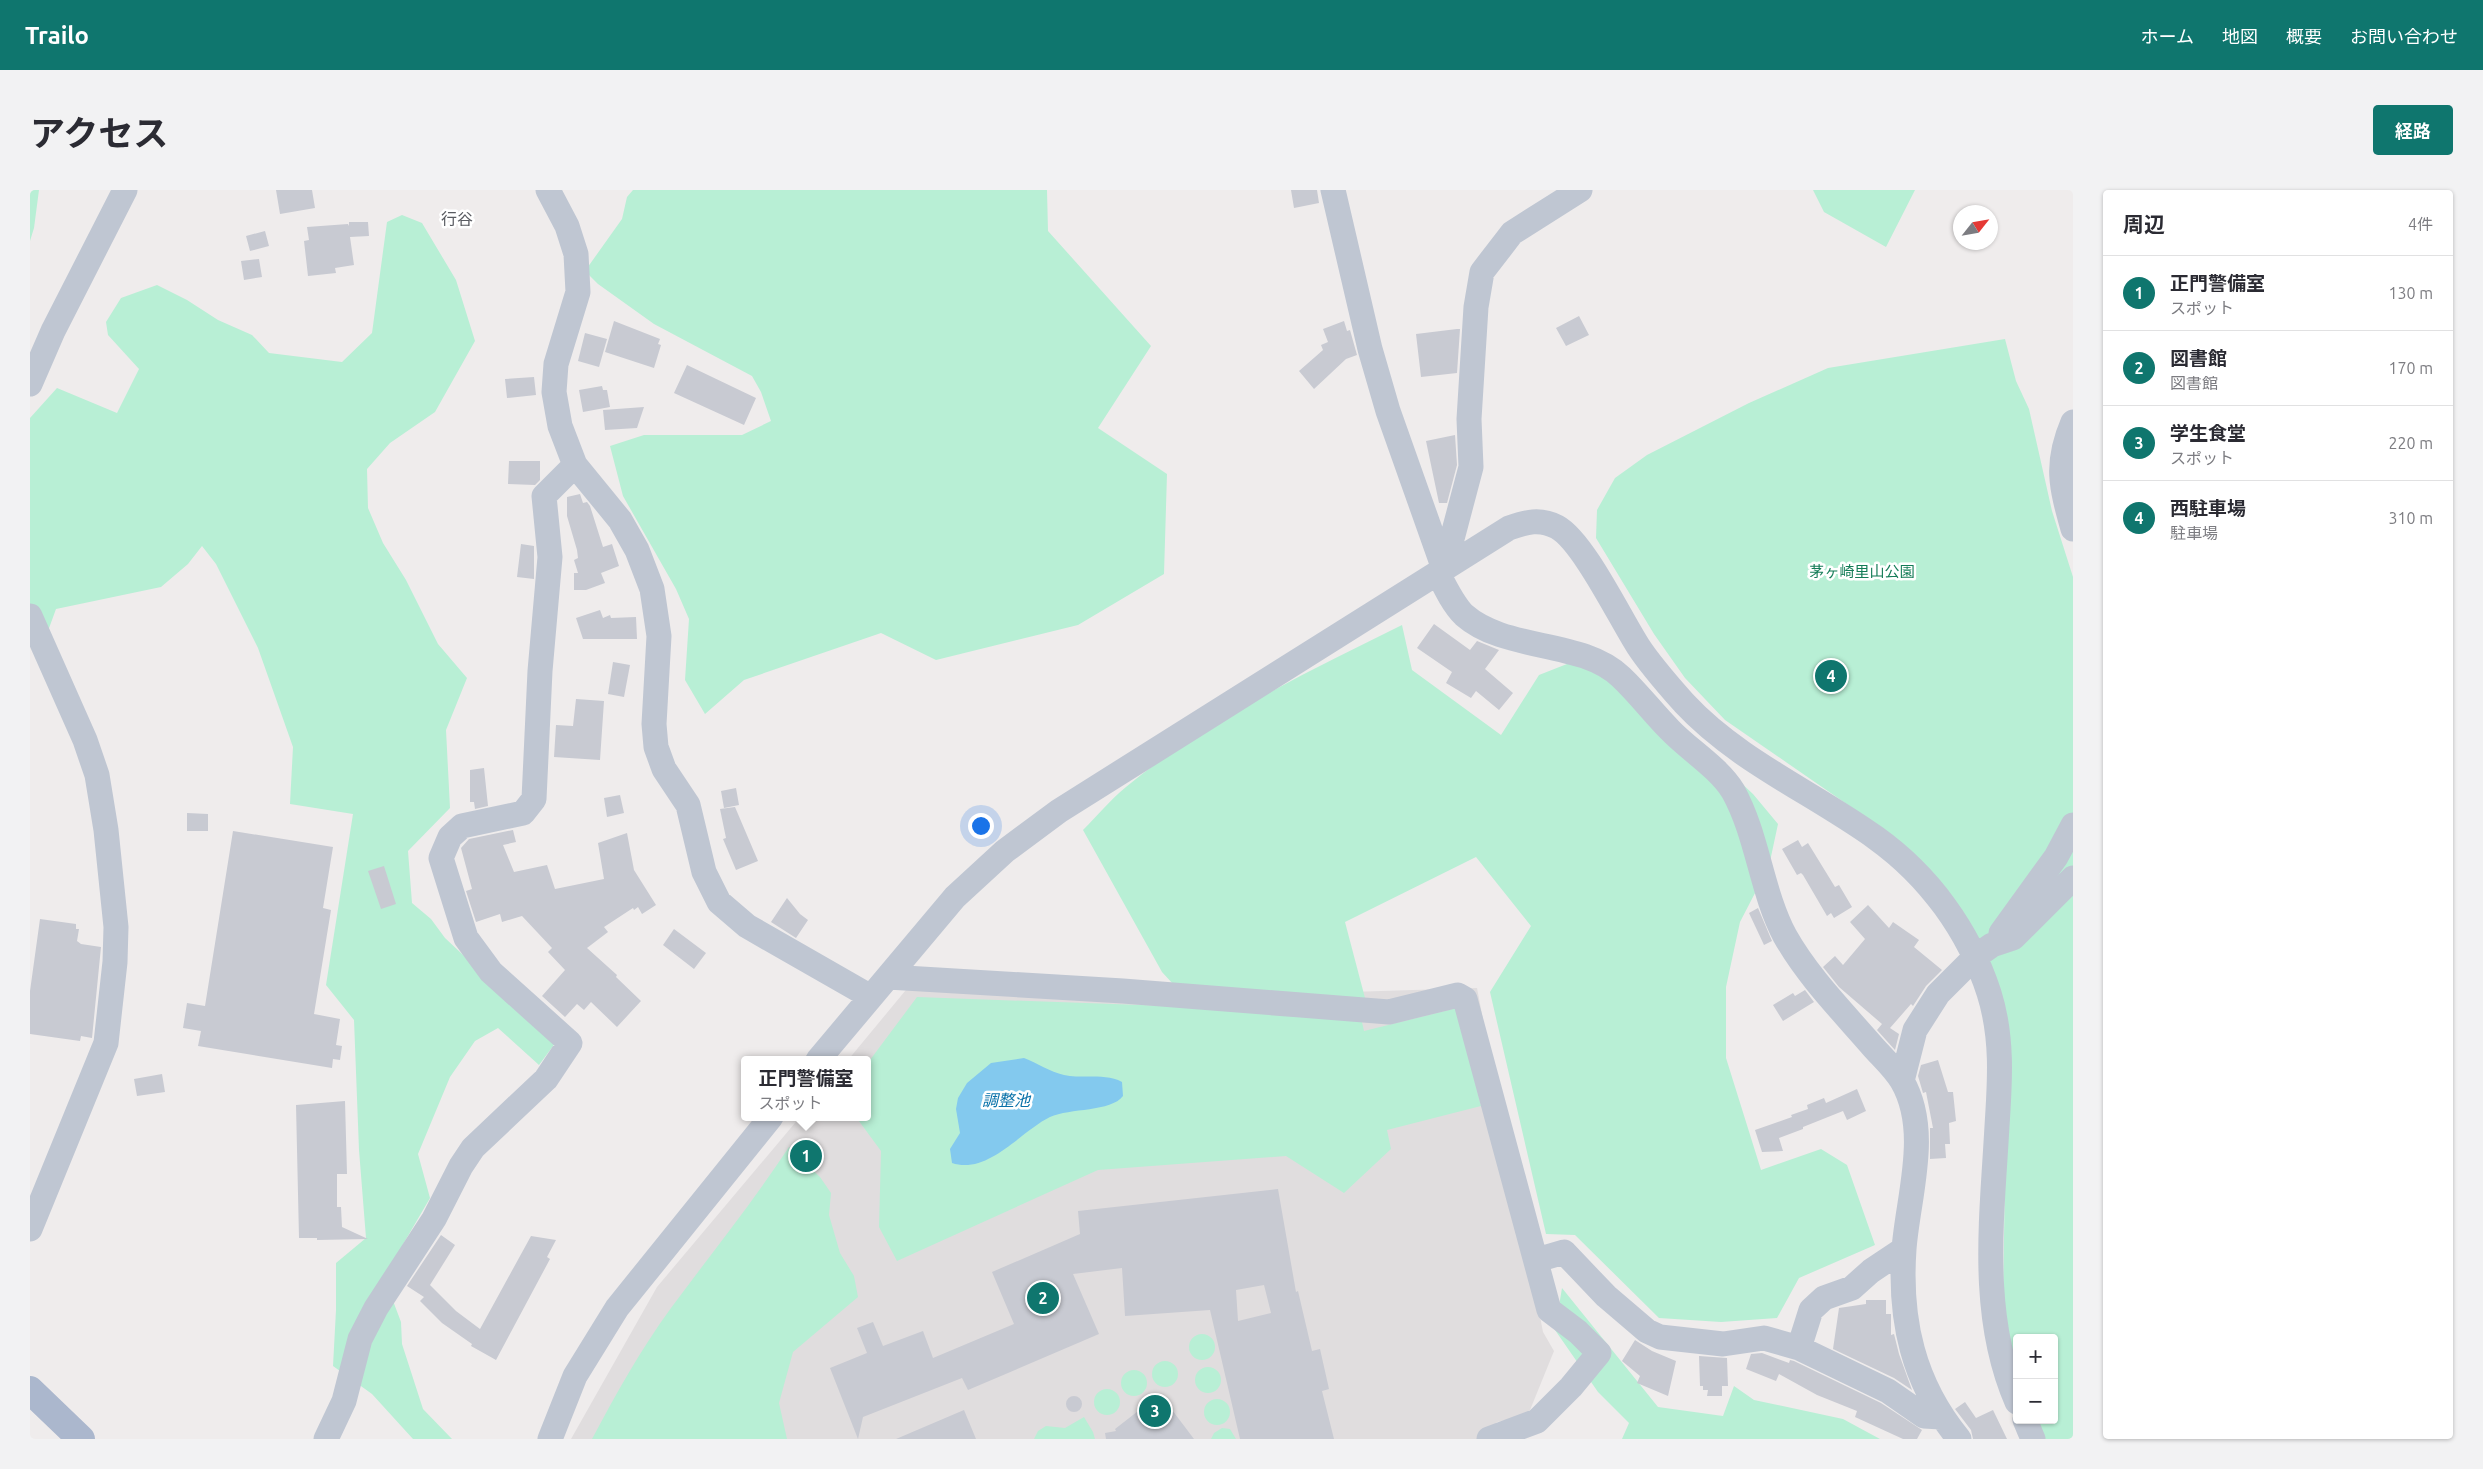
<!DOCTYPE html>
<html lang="ja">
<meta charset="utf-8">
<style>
body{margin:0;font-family:Ubuntu,"Noto Sans JP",sans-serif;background:#f2f2f3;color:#2b2b33}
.controls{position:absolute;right:15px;bottom:15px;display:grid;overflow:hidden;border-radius:5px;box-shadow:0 1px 4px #0004}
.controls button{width:45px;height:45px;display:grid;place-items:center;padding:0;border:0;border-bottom:1px solid #e1e1e2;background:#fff;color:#2b2b33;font:25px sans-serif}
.compass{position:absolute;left:1923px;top:15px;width:45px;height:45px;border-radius:50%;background:#fff;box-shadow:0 1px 4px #0004;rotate:59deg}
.you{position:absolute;left:950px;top:635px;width:18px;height:18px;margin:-12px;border:4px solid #fff;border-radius:50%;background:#1a73e8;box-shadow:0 0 0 8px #1a73e833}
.badge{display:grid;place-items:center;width:32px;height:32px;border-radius:50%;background:#0f766e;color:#fff;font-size:16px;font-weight:700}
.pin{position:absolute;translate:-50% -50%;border:2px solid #fff;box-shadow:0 1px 5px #0006}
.popup{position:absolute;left:711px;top:866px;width:130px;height:65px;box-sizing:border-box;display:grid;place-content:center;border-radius:5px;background:#fff;filter:drop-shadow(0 1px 4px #0005);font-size:16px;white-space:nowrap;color:#7c7c81}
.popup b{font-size:19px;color:#2b2b33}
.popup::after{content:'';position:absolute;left:50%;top:100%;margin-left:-10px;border:10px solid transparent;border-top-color:#fff}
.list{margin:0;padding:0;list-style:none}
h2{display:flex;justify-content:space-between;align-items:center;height:65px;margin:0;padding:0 20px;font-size:21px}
h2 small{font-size:16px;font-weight:400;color:#7c7c81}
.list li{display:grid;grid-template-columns:32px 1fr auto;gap:15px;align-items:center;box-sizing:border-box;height:75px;padding:0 20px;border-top:1px solid #e1e1e2}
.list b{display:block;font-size:19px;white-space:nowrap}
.list p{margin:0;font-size:16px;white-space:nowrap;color:#7c7c81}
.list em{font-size:16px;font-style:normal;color:#7c7c81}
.map{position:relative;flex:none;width:2043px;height:1249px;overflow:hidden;border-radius:5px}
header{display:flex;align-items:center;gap:30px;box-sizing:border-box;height:70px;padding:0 25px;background:#0f766e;color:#fff}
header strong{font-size:24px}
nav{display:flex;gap:28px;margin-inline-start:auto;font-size:18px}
.intro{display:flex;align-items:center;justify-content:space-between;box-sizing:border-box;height:120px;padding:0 30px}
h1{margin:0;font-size:35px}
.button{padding:12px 22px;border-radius:5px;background:#0f766e;color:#fff;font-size:18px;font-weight:700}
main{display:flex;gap:30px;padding:0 30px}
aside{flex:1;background:#fff;border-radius:5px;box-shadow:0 1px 4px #0004}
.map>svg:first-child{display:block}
.education{fill:#e0ddde}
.green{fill:#b8efd5}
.water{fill:#83c9ee}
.building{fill:#c8cad2;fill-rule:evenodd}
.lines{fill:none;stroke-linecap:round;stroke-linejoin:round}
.minor{stroke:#bfc6d2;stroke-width:25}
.major{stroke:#abb7cd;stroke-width:28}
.labels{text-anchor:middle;stroke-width:5;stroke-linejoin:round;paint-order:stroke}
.park-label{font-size:15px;fill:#147c57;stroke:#fff}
.neighbourhood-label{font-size:16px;fill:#595b61;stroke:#fff}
.water-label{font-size:16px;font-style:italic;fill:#0871a9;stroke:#fff}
</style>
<header>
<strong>Trailo</strong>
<nav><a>ホーム</a><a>地図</a><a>概要</a><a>お問い合わせ</a></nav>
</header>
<div class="intro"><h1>アクセス</h1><a class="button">経路</a></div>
<main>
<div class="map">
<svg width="2043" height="1249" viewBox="0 0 2043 1249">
<rect width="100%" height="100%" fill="#efecec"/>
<path class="education" d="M880 795 1228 805 1447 798 1513 1142 1524 1161 1498 1225 1467 1232 1453 1249H541L627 1097 770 927H837V870H818Z"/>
<path class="green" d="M0 0H9L4 38 0 51Z
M603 0H1017L1018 41 1121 156 1068 238 1137 284 1134 384 1048 435 906 470 851 443 714 490 675 524 655 490 659 429 646 399 593 306 580 256 614 245H712L741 231 731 202 722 186 624 134 568 94 555 81 592 29 597 7Z
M1783 0H1885L1856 57 1794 22Z
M372 25 392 33 426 90 445 151 405 222 360 253 337 279 338 318 353 353 376 390 408 454 437 488 416 540 420 618 378 661 382 713 401 729 415 748 526 852 509 875 468 838 445 851 420 887 388 964 400 1008 354 1087 371 1132 372 1154 393 1219 422 1249H383L342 1204 303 1176 306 1120V1073L336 1048 329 960 324 830 296 795 323 624 260 614 263 557 228 458 186 374 172 356 158 374 131 397 26 419 18 441H0V228L27 198 87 223 109 179 78 145 76 132 91 108 127 95 157 110 188 130 222 145 239 163 312 172 342 143 357 32Z
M1975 149 1986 191 1999 219 2022 321 2043 387V1249H2015L2004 1230H2024V1148H1987V1177L1981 1160 1973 1108 1977 863 1965 796 1863 646 1695 530 1655 488 1624 444 1566 348 1567 320 1585 288 1617 265 1719 213 1798 178Z
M1372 435 1382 480 1471 545 1509 485 1570 461 1723 604 1748 634 1739 676 1710 732 1696 797V868L1731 980 1791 959 1817 975 1845 1055 1769 1088 1747 1128 1691 1132 1629 1128 1545 1045 1516 1044 1460 802 1501 736 1446 667 1315 732 1335 808 1143 794 1132 782 1053 640C1067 626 1080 610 1096 597 1179 528 1276 483 1372 435Z
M887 807 1330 823 1334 841 1427 818 1451 916 1357 940 1361 959 1314 1003 1256 966 1068 980 867 1071 849 1037 851 961 826 927H837V874Z
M759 957 790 987 801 1003 799 1025 810 1063 824 1086 828 1107 763 1162 749 1213 757 1249H562C586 1204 611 1159 641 1118 681 1064 722 1013 759 957Z
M1532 1098 1628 1217 1693 1226 1704 1196 1724 1210 1813 1229 1850 1249H1592L1599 1233 1568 1202 1525 1140Z
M1159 1157a13 13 0 1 1 26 0a13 13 0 1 1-26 0Z
M1122 1184a13 13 0 1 1 26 0a13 13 0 1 1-26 0Z
M1165 1190a13 13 0 1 1 26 0a13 13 0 1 1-26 0Z
M1091 1193a13 13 0 1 1 26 0a13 13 0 1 1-26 0Z
M1064 1212a13 13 0 1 1 26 0a13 13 0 1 1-26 0Z
M1174 1222a13 13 0 1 1 26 0a13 13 0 1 1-26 0Z
M1054 1227 1063 1242 1065 1249H1004L1008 1241 1016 1236 1035 1238Z
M1192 1238 1200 1239 1206 1249H1181L1184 1243Z"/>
<path class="water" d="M994 868C1007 873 1020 882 1034 885 1053 889 1075 883 1092 892L1093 906C1081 922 1040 918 1020 927 991 941 958 985 922 973L920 959 930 943 926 919 928 908 937 893 961 873Z"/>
<path class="building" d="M246 0H282L285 18 250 24Z
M1261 0H1287L1289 13 1264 18Z
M319 32H338L339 46 320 47 324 75 305 78 306 83 278 86 274 51 279 50 277 37 318 34 319 36Z
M235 41 239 56 220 61 216 46Z
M229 69 232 87 214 90 211 71Z
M1549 126 1559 145 1536 156 1526 138Z
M584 131 630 149 628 154 631 155 624 178 575 162Z
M1314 131 1317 141 1320 140 1327 165 1316 169 1284 199 1269 181 1293 160 1291 155 1298 152 1293 139Z
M1427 139H1430L1427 183 1391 187 1386 144Z
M555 143 577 149 569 177 548 171Z
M657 175 726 208 714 235 644 203Z
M504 187 506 205 477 208 475 189Z
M572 196 573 200H577L580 217 553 222 549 200Z
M614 217 607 238 575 240 573 220Z
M1425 245 1427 275 1417 313H1409L1396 251Z
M479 271H510V290L505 295 478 294Z
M550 304 553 313 557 312 560 316 573 357 582 354 589 376 571 383 575 393 556 400H544V383H548L544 370 548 368 547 360 537 326V307Z
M491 354 504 356V389L487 387Z
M570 420 573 428 580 425 581 428 606 427 607 449H553L546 428Z
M1404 434 1440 460 1447 451 1469 460 1455 479 1483 503 1469 520 1446 501 1441 508 1416 493 1422 482 1387 458Z
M583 472 600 475 594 507 578 504Z
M546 509 574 511 570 570 524 567 526 535 543 536Z
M454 578 458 616 445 619 444 612H440V580Z
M706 598 709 615 694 618 691 601Z
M590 605 594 623 577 627 574 608Z
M705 617 728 671 706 680 693 649 696 648 690 619Z
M157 623 178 624V641H157Z
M483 640 486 652 473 655 484 682 517 675 525 699 574 689 568 653 597 643 604 680 626 715 612 724 608 717 604 720 603 718 574 737 578 742 557 758 587 785 586 787 611 811 587 837 561 812 554 820 547 814 535 827 512 806 535 780 518 762 522 758 492 726 472 732 470 724 446 732 436 701 442 699 431 658 439 649Z
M203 641 303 657 293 718 301 720 284 824 310 829 306 855 312 856 310 870 303 869 302 878 168 856 171 841 153 838 157 813 175 816Z
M1768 650 1772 657 1778 653 1805 697 1809 695 1822 717 1804 728 1801 723 1797 726 1773 685 1771 683 1767 685 1752 659Z
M354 676 366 714 351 719 338 681Z
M757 708 770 724 778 730 766 748 741 732Z
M1838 715 1859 738 1863 732 1889 750 1884 757 1912 780 1896 796 1883 816 1881 814 1860 838 1869 844 1865 860 1847 840 1852 834 1809 797 1793 777 1805 766 1813 775 1835 749 1820 732Z
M1728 718 1742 751 1734 755 1719 723Z
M10 729 46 734V739H49L47 751 51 754 71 757 62 848 51 846 50 851 0 844V801Z
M644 739 676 763 664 779 633 755Z
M1775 800 1784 812 1753 831 1743 815 1763 803 1765 806Z
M1908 870 1918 902H1923L1926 931 1919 933 1920 954H1915L1916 968 1900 969V938H1903L1896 902 1893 903 1888 886 1891 875Z
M132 884 135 902 107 906 104 889Z
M1827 899 1836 921 1817 930 1813 921 1773 937V939L1749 948 1753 961 1732 962 1725 940 1762 927 1761 925 1778 919 1777 915 1794 908 1796 913Z
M315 911 317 984H307V1017H311L312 1037 338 1049 287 1050V1048H269L266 915Z
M775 950 791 964 777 981 760 968Z
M1248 999 1266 1102 1268 1101 1282 1161 1290 1159 1299 1199 1292 1201 1304 1249H1210L1180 1120 1095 1126 1092 1078 1043 1084 1069 1144 938 1200 932 1188 833 1227 828 1249 800 1178 837 1163 827 1138 843 1132 853 1156 893 1141 903 1168 984 1134 962 1082 1050 1044 1048 1021ZM1234 1095 1241 1123 1208 1131 1206 1100Z
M411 1045 425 1055 400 1095 426 1121 450 1139 501 1046 526 1050 517 1067 520 1069 466 1170 441 1156 442 1154 412 1133 390 1111 394 1107 377 1096Z
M1836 1110H1856V1124H1861V1145L1864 1144 1869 1164 1882 1200 1864 1188 1803 1159 1809 1118 1836 1114Z
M1605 1150 1622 1161 1646 1171 1638 1206 1607 1193 1610 1186 1592 1171Z
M1732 1163 1759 1173 1760 1170 1764 1171 1851 1213 1892 1240 1887 1249H1873L1825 1227 1827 1221 1787 1205 1749 1184 1746 1191 1716 1179 1721 1164Z
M1669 1166 1697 1168 1698 1196H1692V1206H1677L1678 1200H1673V1196H1670Z
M1130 1204 1164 1249H1076L1075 1243 1086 1241 1085 1239Z
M1036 1214a8 8 0 1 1 16 0a8 8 0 1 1-16 0Z
M1935 1212 1946 1228 1963 1220 1977 1249H1943L1941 1240 1925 1219Z
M934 1220 946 1249H866Z"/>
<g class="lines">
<path class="minor" d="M518 0 537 36 546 64 548 102 526 174 524 202 530 236 545 275 590 330 607 360 622 399 629 446 624 534 626 557 634 579 658 615 674 682 689 712 717 736 841 807
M1303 0 1340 159 1358 221 1414 379
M0 194 23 141 95 0
M2043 232C2025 274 2031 296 2043 339
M1414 379 1441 277 1439 229 1446 117 1452 82 1482 43 1550 0
M1408 383C1415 397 1423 414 1434 425 1476 462 1551 449 1591 487 1609 504 1623 523 1640 540 1659 560 1688 577 1703 601 1728 646 1731 701 1755 746 1778 787 1813 822 1844 858 1853 868 1865 879 1872 891 1901 941 1878 1006 1874 1059 1869 1130 1883 1193 1929 1249
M0 426 55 550 67 585 76 640 86 737 85 772 76 853 0 1039
M1971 743 2026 667 2043 635
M858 787 1093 801 1359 822 1428 805 1435 809 1519 1120 1548 1142 1569 1163 1541 1197 1507 1231 1459 1249
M788 870 925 707 975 661 1029 621 1479 338C1496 332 1510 328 1527 337 1553 351 1590 428 1608 456 1621 476 1638 495 1654 513 1708 571 1782 602 1846 648 1899 686 1939 741 1959 803 1973 847 1970 891 1967 936 1962 1028 1949 1125 1987 1212
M1872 891 1885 840 1908 804 1945 767 1962 755 1983 748 2043 688
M1507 1070 1534 1062 1576 1106 1617 1141 1630 1147 1693 1154 1734 1148 1769 1158 1858 1201 1894 1226 1911 1227
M1769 1158 1781 1120 1794 1108 1822 1098 1841 1081 1874 1059
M1995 1230 2003 1249
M296 1249 314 1211 330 1149 346 1118 404 1029 431 976 443 958 516 889 540 853 461 782 436 748 411 668 420 647 432 636 493 623 504 609 510 481 520 367 514 306 545 275
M520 1249 545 1186 587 1118 741 927"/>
<path class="major" d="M0 1200 51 1249"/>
</g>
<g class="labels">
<g class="park-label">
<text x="1832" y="387">茅ヶ崎里山公園</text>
</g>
<g class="neighbourhood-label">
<text x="427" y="35">行谷</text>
</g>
<g class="water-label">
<text x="976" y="916">調整池</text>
</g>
</g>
</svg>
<div class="controls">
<button>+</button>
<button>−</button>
</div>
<svg class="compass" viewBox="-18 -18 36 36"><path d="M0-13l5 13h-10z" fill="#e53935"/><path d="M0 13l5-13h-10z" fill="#7c7c81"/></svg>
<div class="you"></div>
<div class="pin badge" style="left:776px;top:966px">1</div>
<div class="popup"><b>正門警備室</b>スポット</div>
<div class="pin badge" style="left:1013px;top:1108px">2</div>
<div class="pin badge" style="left:1125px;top:1221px">3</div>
<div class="pin badge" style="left:1801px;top:486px">4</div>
</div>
<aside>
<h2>周辺<small>4件</small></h2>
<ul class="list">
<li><span class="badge">1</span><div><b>正門警備室</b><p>スポット</p></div><em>130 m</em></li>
<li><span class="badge">2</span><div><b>図書館</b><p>図書館</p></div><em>170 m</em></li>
<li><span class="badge">3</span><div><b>学生食堂</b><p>スポット</p></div><em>220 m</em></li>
<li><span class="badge">4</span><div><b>西駐車場</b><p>駐車場</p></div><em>310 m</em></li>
</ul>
</aside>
</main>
